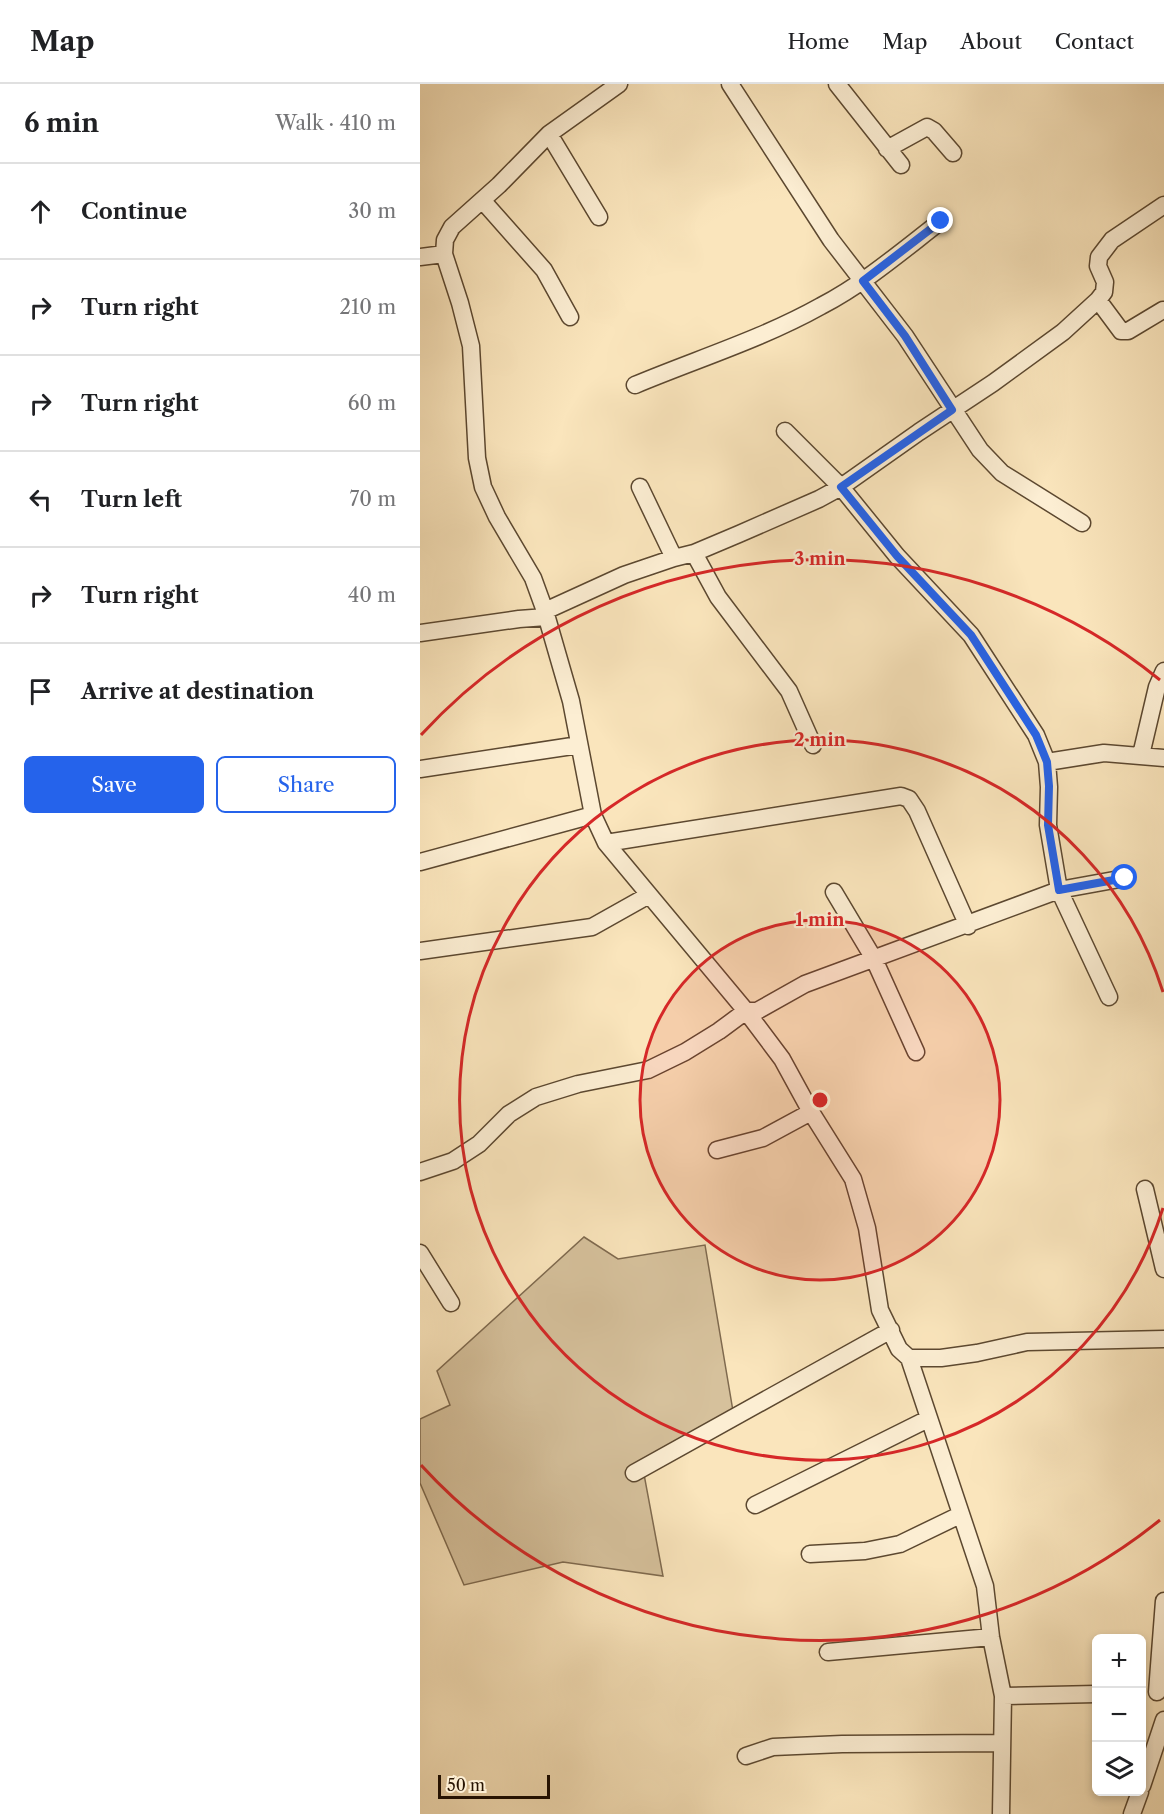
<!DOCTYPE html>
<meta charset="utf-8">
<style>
body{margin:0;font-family:"Libre Caslon Text",serif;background:#f6f6f6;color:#202124}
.controls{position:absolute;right:18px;bottom:18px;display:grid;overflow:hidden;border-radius:9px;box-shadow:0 3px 9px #0003}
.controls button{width:54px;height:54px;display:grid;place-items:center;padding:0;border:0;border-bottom:2px solid #e0e0e0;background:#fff;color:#202124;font:30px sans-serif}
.scale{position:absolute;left:18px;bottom:15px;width:112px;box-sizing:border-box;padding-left:6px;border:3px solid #281402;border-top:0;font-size:16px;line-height:21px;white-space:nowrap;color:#281402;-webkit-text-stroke:4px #fceed3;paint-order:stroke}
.stop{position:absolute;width:18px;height:18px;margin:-14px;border:4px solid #2563eb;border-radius:50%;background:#fff}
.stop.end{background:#2563eb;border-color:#fff;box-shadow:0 2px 6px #0008}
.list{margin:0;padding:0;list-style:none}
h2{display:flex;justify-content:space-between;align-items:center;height:78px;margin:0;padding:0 24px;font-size:26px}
h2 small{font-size:20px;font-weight:400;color:#757577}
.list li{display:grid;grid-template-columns:39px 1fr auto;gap:18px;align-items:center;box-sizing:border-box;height:96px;padding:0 24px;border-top:2px solid #e0e0e0}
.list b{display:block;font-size:22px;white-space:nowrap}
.list em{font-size:20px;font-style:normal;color:#757577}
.actions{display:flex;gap:12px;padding:18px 24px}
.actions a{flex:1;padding:14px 0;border:2px solid #2563eb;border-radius:9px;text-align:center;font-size:21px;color:#2563eb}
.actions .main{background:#2563eb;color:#fff}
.icon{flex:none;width:33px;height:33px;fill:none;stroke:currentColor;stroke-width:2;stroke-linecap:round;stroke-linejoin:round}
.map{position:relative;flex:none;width:744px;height:1730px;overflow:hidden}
header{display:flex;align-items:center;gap:36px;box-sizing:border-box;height:84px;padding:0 30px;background:#fff;border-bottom:2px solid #e0e0e0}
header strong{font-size:28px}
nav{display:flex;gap:33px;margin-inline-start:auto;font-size:21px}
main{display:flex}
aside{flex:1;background:#fff}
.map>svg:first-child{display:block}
.green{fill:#d6c19c;stroke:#7f6a4f;stroke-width:1.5}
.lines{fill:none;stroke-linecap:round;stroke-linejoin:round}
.street-casing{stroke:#5c4830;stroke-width:19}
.street{stroke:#fceed3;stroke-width:16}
.route{stroke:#2563eb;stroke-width:8}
.ring{fill:none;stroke:#d62828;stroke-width:3}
.centre{fill:#d62828;stroke:#fceed3;stroke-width:3}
.ring-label{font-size:18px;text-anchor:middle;font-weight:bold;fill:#d62828;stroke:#fceed3;stroke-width:4.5;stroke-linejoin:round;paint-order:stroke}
</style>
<header>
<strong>Map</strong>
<nav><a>Home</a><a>Map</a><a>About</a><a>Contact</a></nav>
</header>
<main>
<aside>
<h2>6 min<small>Walk · 410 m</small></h2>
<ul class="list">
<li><svg class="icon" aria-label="ahead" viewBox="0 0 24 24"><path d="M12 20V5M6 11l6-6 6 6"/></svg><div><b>Continue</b></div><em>30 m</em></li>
<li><svg class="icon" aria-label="right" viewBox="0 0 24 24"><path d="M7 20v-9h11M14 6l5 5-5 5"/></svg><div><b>Turn right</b></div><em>210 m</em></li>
<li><svg class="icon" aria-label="right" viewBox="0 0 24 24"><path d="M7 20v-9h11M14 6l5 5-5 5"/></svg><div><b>Turn right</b></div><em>60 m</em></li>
<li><svg class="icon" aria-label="left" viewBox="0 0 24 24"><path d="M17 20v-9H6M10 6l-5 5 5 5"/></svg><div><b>Turn left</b></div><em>70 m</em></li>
<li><svg class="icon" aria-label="right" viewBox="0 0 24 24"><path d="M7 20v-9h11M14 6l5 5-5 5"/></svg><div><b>Turn right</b></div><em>40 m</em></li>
<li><svg class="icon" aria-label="arrive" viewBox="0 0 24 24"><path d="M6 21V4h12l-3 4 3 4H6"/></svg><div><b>Arrive at destination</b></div></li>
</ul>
<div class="actions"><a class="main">Save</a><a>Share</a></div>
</aside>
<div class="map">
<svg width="744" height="1730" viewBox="0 0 744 1730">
<rect width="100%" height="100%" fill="#fae5bc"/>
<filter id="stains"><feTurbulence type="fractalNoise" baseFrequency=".00333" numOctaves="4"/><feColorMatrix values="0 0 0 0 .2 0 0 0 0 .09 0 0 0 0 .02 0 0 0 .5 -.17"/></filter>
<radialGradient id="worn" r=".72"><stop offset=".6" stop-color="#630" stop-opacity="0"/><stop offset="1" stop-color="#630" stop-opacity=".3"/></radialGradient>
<path class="green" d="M164 1153 198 1175 285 1161 314 1333 223 1385 243 1492 143 1478 44 1501 0 1399V1335L30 1321 17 1287Z"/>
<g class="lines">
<defs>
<path id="street" d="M199 0 129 50 79 101 32 143 25 156 24 170 40 219 51 262 57 374 63 403 77 433 113 494 125 527 151 617 173 731 186 759 326 927 362 975 391 1028 433 1095 447 1144 460 1226 479 1265 489 1274
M310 0 411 156 485 252 560 366 582 389 662 439
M417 0 481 81
M129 50 179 133
M467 65 507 43 514 47 533 69
M62 116 124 186 150 233
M0 173 24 170
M678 216 701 247H708L743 226
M215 301C277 275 342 255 401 222 445 199 482 167 521 137
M365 347 421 403 477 472 551 551 616 651 627 678 629 703 628 741 639 806 689 913
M220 403 254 474
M274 469 298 513 369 607 393 661
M125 527 204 491 254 474 274 469 319 450 399 415 421 403 499 348 573 299 643 248 678 216 684 208 685 198 678 182 679 173 692 156 744 121
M0 549 99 535 126 533
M721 671 737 603 744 587
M627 678 684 669 744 674
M0 685 159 661
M186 759 481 712 489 715 497 727 548 842
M0 778 173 731
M414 808 454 875 496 968
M0 867 172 843 229 811
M297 1066 343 1054 391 1028
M0 1088 33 1077 59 1060 89 1030 116 1013 158 1000 228 986 265 968 299 947 326 927H337L385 900 639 806 705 794
M725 1105 744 1185
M0 1169 31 1219
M214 1389 471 1246
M335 1421 508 1335
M390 1470 445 1467 480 1460 540 1431
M408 1568 571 1553
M737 1608 744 1517
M583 1612 676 1610
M326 1672 353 1663 422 1660 582 1659
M722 1702 744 1636
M581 1730 583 1612 571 1553 565 1502 489 1274H521L557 1269 607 1258 744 1255
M712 1730 720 1708"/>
</defs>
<use href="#street" class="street-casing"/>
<use href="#street" class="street"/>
</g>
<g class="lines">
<path class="route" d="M521 137 443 197 485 252 532 326 421 403 477 472 551 551 616 651 627 678 629 702 628 741 639 806 705 794"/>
</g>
<circle cx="400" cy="1016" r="180" fill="#d62828" fill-opacity=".12"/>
<g class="ring">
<circle cx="400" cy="1016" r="180"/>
<path d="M743 1124A360 360 0 1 1 743 908"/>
<path d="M740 1436A541 541 0 0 1 1 1381M1 651A541 541 0 0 1 740 596"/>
</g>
<circle cx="400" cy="1016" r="9" class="centre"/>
<g class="ring-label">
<text x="400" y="481">3 min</text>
<text x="400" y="662">2 min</text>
<text x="400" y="842">1 min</text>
</g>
<rect width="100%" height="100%" filter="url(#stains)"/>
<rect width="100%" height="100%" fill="url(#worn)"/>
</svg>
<div class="controls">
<button>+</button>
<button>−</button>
<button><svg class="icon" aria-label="layers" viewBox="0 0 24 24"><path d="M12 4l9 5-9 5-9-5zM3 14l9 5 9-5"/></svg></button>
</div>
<div class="scale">50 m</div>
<div class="stop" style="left:705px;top:794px"></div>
<div class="stop end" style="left:521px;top:137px"></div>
</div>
</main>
